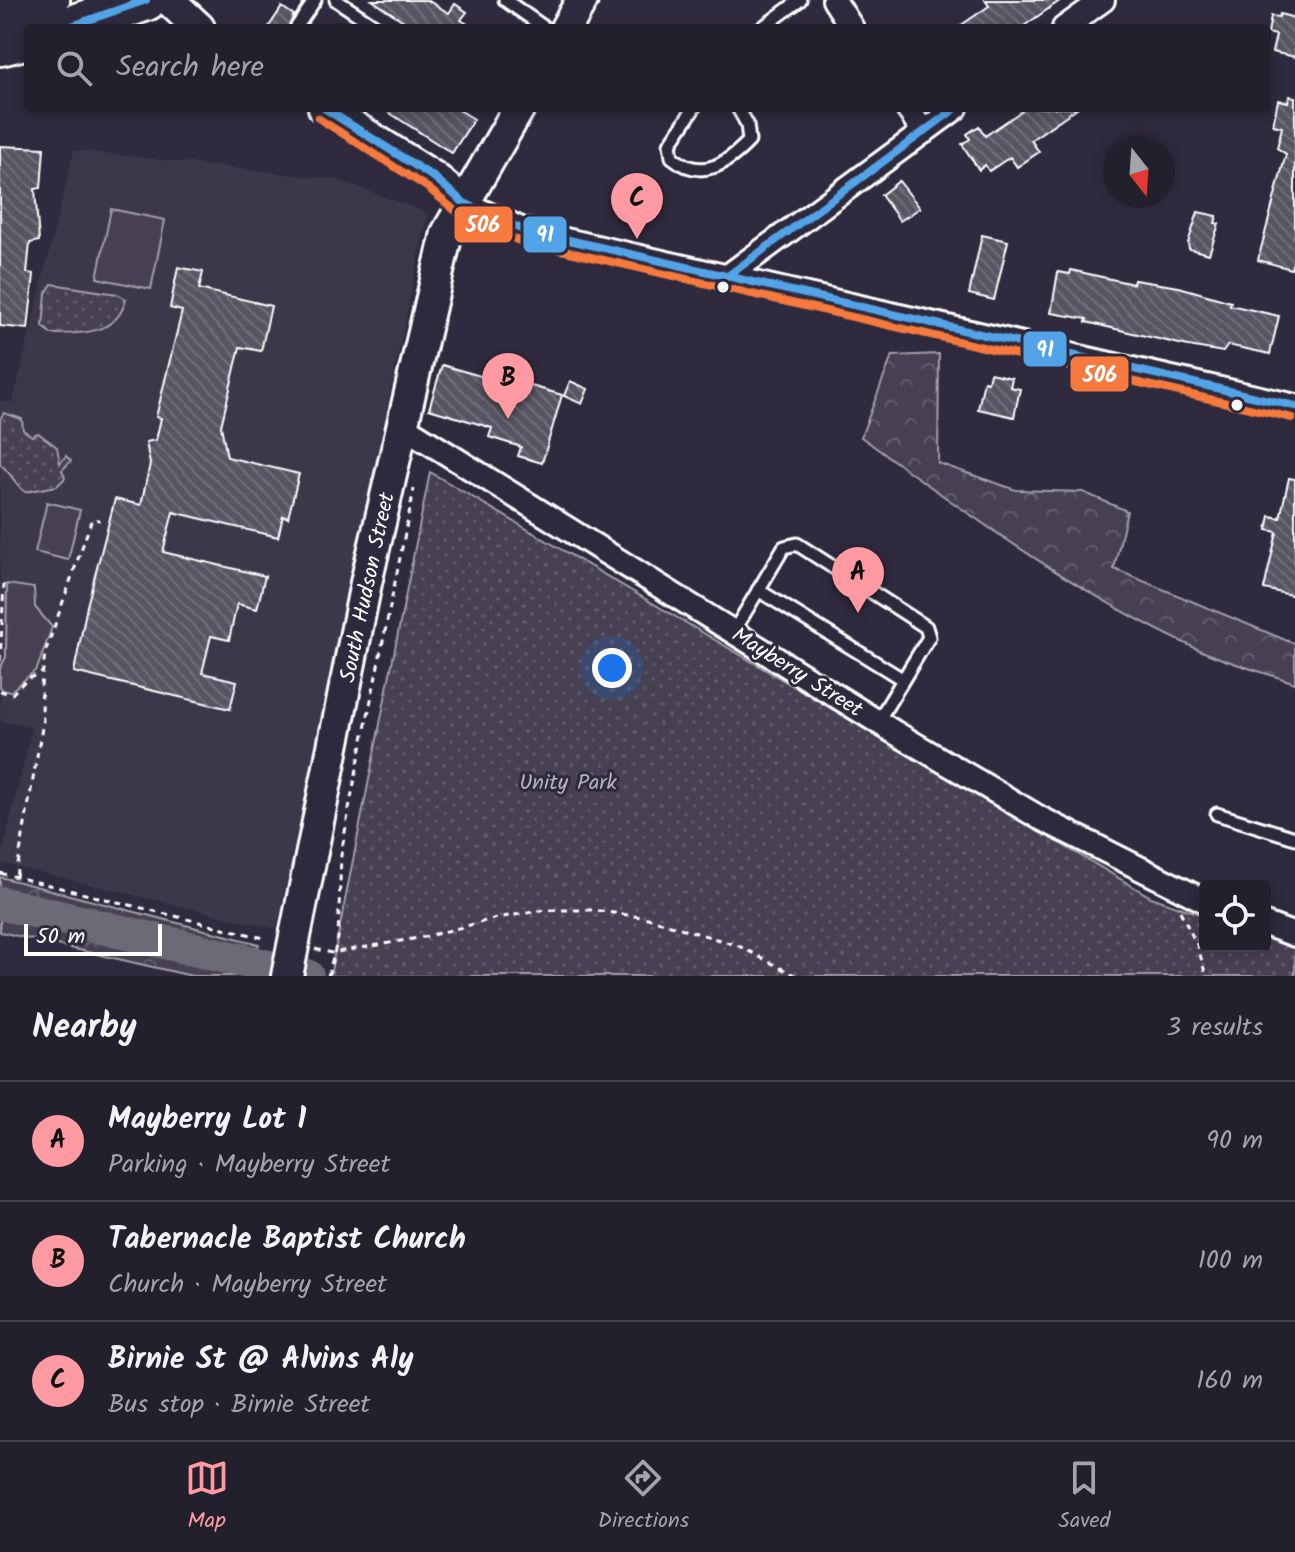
<!DOCTYPE html>
<meta charset="utf-8">
<style>
body{margin:0;font-family:Kalam,sans-serif;background:#2f2d3a;color:#f1f3f6}
.controls{position:absolute;right:24px;bottom:24px;display:grid;overflow:hidden;border-radius:8px;box-shadow:0 4px 12px #0003}
.controls button{width:72px;height:72px;display:grid;place-items:center;padding:0;border:0;border-bottom:2px solid #403e4a;background:#23202e;color:#f1f3f6;font:40px sans-serif}
.compass{position:absolute;left:1103px;top:136px;width:72px;height:72px;border-radius:50%;background:#23202e;box-shadow:0 4px 12px #0003;rotate:163deg}
.scale{position:absolute;left:24px;bottom:20px;width:138px;box-sizing:border-box;padding-left:8px;border:4px solid #fff;border-top:0;font-size:22px;line-height:28px;white-space:nowrap;color:#fff;-webkit-text-stroke:6px #2f2a3d;paint-order:stroke}
.you{position:absolute;left:612px;top:668px;width:28px;height:28px;margin:-20px;border:6px solid #fff;border-radius:50%;background:#1a73e8;box-shadow:0 0 0 12px #1a73e833}
.badge{display:grid;place-items:center;width:52px;height:52px;border-radius:50%;background:#ff9aa2;color:#111;font-size:26px;font-weight:700}
.pin{position:absolute;translate:-50% -66px;filter:drop-shadow(0 2px 4px #0008)}
.pin::after{content:'';position:absolute;top:42px;width:28px;height:24px;background:inherit;clip-path:polygon(0 0,100% 0,50% 100%)}
.list{margin:0;padding:0;list-style:none}
h2{display:flex;justify-content:space-between;align-items:center;height:104px;margin:0;padding:0 32px;font-size:34px}
h2 small{font-size:26px;font-weight:400;color:#a3a3aa}
.list li{display:grid;grid-template-columns:52px 1fr auto;gap:24px;align-items:center;box-sizing:border-box;height:120px;padding:0 32px;border-top:2px solid #403e4a}
.list b{display:block;font-size:30px;white-space:nowrap}
.list p{margin:0;font-size:26px;white-space:nowrap;color:#a3a3aa}
.list em{font-size:26px;font-style:normal;color:#a3a3aa}
.icon{flex:none;width:44px;height:44px;fill:none;stroke:currentColor;stroke-width:2;stroke-linecap:round;stroke-linejoin:round}
.map{position:relative;flex:none;width:1295px;height:976px;overflow:hidden}
.search{position:absolute;background:#23202e;box-shadow:0 4px 12px #0003;left:24px;right:24px;top:24px;height:88px;display:flex;align-items:center;gap:20px;box-sizing:border-box;padding:0 28px;border-radius:8px;color:#a3a3aa;font-size:30px}
.sheet{height:464px;background:#23202e}
nav{display:flex;justify-content:space-around;align-items:center;box-sizing:border-box;height:112px;border-top:2px solid #403e4a;background:#23202e;font-size:22px;color:#a3a3aa}
nav a{display:grid;justify-items:center;gap:4px}
nav .on{color:#ff9aa2}
.map>svg:first-child{display:block}
.built{fill:#3c3749}
.forest{fill:url(#forest-crowns);stroke:#a2a0a8;stroke-width:2}
.park{fill:url(#park-dots);stroke:#a2a0a8;stroke-width:2}
.garden{fill:#464152;stroke:#a2a0a8;stroke-width:2}
.lines{fill:none;stroke-linecap:round;stroke-linejoin:round}
.river{stroke:#6d6a77;stroke-width:34}
.building{fill:url(#building-back-hatch);stroke:#fff;stroke-width:2}
.lane-casing{stroke:#fff;stroke-width:17}
.street-casing{stroke:#fff;stroke-width:28}
.secondary-casing{stroke:#fff;stroke-width:36}
.highway-casing{stroke:#fff;stroke-width:46}
.path{stroke:#fff;stroke-width:3;stroke-dasharray:6 6;stroke-linecap:butt}
.lane{stroke:#2f2a3d;stroke-width:11}
.street{stroke:#2f2a3d;stroke-width:22}
.secondary{stroke:#2f2a3d;stroke-width:30}
.highway{stroke:#2f2a3d;stroke-width:40}
.bus-1-casing{stroke:#2f2a3d;stroke-width:14}
.bus-2-casing{stroke:#2f2a3d;stroke-width:14}
.bus-1{stroke:#53a3e8;stroke-width:8}
.bus-2{stroke:#f6793e;stroke-width:8}
.bus-dot{fill:#fff;stroke:#2f2a3d;stroke-width:3}
.labels{text-anchor:middle;stroke-width:6;stroke-linejoin:round;paint-order:stroke}
.street-label{font-size:22px;fill:#fff;stroke:#2f2a3d}
.park-label{font-size:22px;fill:#b5b3ba;stroke:#2f2a3d}
.line-badge{stroke:#2f2a3d;stroke-width:3}
.badge-label{font-size:22px;text-anchor:middle;font-weight:bold;fill:#fff}
</style>
<div class="map">
<svg width="1295" height="976" viewBox="0 0 1295 976">
<defs>
<pattern id="forest-crowns" width="20" height="18" patternUnits="userSpaceOnUse" patternTransform="scale(2)"><rect width="20" height="18" fill="#464152"/><path d="M2 6a3 3 0 1 1 6 0M12 15a3 3 0 1 1 6 0" fill="none" stroke="#625e6c"/></pattern>
<pattern id="park-dots" width="8" height="8" patternUnits="userSpaceOnUse" patternTransform="scale(2)"><rect width="8" height="8" fill="#464152"/><path d="M2 2h.1M6 6h.1" fill="none" stroke="#625e6c" stroke-width="1.8" stroke-linecap="round"/></pattern>
<pattern id="building-back-hatch" width="6" height="6" patternUnits="userSpaceOnUse" patternTransform="scale(2)"><rect width="6" height="6" fill="#595564"/><path d="M-1 5l2 2M0 0l6 6M5-1l2 2" fill="none" stroke="#726e7b"/></pattern>
</defs>
<rect width="100%" height="100%" fill="#2f2a3d"/>
<filter id="ink" filterUnits="userSpaceOnUse"><feTurbulence type="fractalNoise" baseFrequency=".0125" numOctaves="2"/><feDisplacementMap in="SourceGraphic" scale="16" xChannelSelector="R" yChannelSelector="G"/><feConvolveMatrix kernelMatrix="1 2 1 2 8 2 1 2 1" color-interpolation-filters="sRGB"/></filter>
<g filter="url(#ink)">
<path class="built" d="M74 150 339 180 428 213 277 929 0 863 32 728 0 721V401L13 402Z"/>
<path class="forest" d="M939 354 938 463 1016 490 1083 492 1127 511 1114 569 1295 644V683C1263 672 1228 663 1197 649 1077 594 968 514 861 437L892 356Z
M0 877 259 944 250 976H192L0 932Z"/>
<path class="park" d="M52 284 117 294 126 299C118 335 79 334 51 334L43 326 46 293Z
M4 413 22 419 23 430 32 436 38 433 57 447 60 463 66 456 71 461 62 470 65 478 57 486 25 492C15 484 11 473 0 464V419Z
M430 472 1151 897 1205 916V946H1265V938L1295 948V976H330Z"/>
<path class="garden" d="M111 209 165 220 151 289 97 278Z
M47 502 80 510 68 560 35 552Z
M7 584 34 588 35 607 52 627 37 669 11 691H5L0 687V668L6 657Z"/>
<g class="lines">
<path class="river" d="M0 903 307 976"/>
</g>
<path class="building" d="M372 0H427L449 13 455 4 467 12 461 20 474 28H414Z
M985 0H1061L1021 28H957L989 6Z
M282 7 294 15 288 28H268Z
M1280 14 1295 18V57L1272 52 1276 35 1268 33 1271 16 1279 17Z
M1289 96 1295 97V255L1291 269 1258 260 1286 154 1277 148 1282 127 1273 125 1278 100 1288 102Z
M382 108H456L474 119 452 153Z
M1026 108H1077L1031 140 1039 152 1017 167 1010 157 989 171 985 165 979 170 962 144 970 139 967 134 979 126 985 136Z
M0 146 44 148 41 188 35 189 39 241 30 243 27 273 34 274 28 329 0 326Z
M899 181 920 208 900 221 881 195Z
M1198 212 1217 216 1215 223 1219 224 1209 254 1189 249 1188 243Z
M982 235 1008 241 994 300 969 294Z
M178 267 203 272 199 289 271 306 261 351 240 347 221 426 227 457 299 474 288 518 283 516 278 537 173 512 163 552 265 576 257 609 237 604 229 640 211 636 202 673 237 681 230 709 74 672 87 606 115 499 141 505 150 464 146 442 156 440 161 418 156 417 182 311 170 308Z
M1071 270 1133 284 1134 280 1179 287 1231 302 1230 305 1279 316 1270 354 1228 345 1223 352 1188 346 1086 322 1087 319 1051 313 1058 272 1070 274Z
M442 365 505 383 510 367 524 372 521 383 562 395 542 463 518 456 521 447 489 437 492 428 429 409Z
M990 373 1012 378 1010 387 1020 389 1014 417 978 409 984 381 988 382Z
M570 381 588 389 582 404 564 396Z
M1289 478 1295 479V596L1264 589 1277 532 1267 530 1270 516 1280 518Z"/>
<g class="lines">
<defs>
<path id="lane" d="M336 0 378 28
M505 0 545 28
M296 28 315 0
M762 28 800 0
M694 108 670 144 672 157C701 181 726 165 749 141L747 124 738 108
M758 590 902 679
M734 631 784 547 797 544 926 627 929 637 878 721
M1217 814 1295 838"/>
<path id="street" d="M834 0 852 28
M1064 28 1103 0
M907 108 924 132
M464 203 521 229 566 240 1295 406
M725 278 956 108
M401 425 894 732 1040 818 1205 901
M1265 924 1295 935"/>
<path id="secondary" d="M169 0 199 28
M566 28 582 0
M324 108 435 178 464 203
M287 976 366 583 447 233 519 108"/>
<path id="highway" d="M0 11 49 0
M66 28 146 0
M0 45 28 38"/>
</defs>
<use href="#lane" class="lane-casing"/>
<use href="#street" class="street-casing"/>
<use href="#secondary" class="secondary-casing"/>
<use href="#highway" class="highway-casing"/>
<path class="path" d="M0 661 4 584
M0 691 12 694 27 679 43 672
M0 873 268 939
M16 876 43 722 41 686 45 653 92 519 100 520
M1180 911 1198 947 1206 976
M315 949 332 953 424 937 497 918 545 910H593L648 918 739 946 796 976
M328 976 338 938 341 855 350 803 414 489"/>
<use href="#lane" class="lane"/>
<use href="#street" class="street"/>
<use href="#secondary" class="secondary"/>
<use href="#highway" class="highway"/>
<defs>
<path id="bus-1" d="M66 28 146 0
M324 108 435 178 464 203 521 229 1295 406
M725 278 956 108"/>
<path id="bus-2" d="M318 118 428 188 458 213 517 240 1292 418"/>
</defs>
<use href="#bus-1" class="bus-1-casing"/>
<use href="#bus-2" class="bus-2-casing"/>
<use href="#bus-1" class="bus-1"/>
<use href="#bus-2" class="bus-2"/>
</g>
</g>
<g class="bus-dot">
<circle cx="723" cy="287" r="7"/>
<circle cx="1237" cy="405" r="7"/>
</g>
<g class="labels">
<g class="street-label">
<text transform="translate(366 587) rotate(-78)" y="8">South Hudson Street</text>
<text transform="translate(798 671) rotate(32)" y="8">Mayberry Street</text>
</g>
<g class="park-label">
<text x="568" y="789">Unity Park</text>
</g>
</g>
<g class="line-badge">
<rect x="453" y="205" width="61" height="39" rx="8" fill="#f6793e"/>
<rect x="522" y="215" width="46" height="39" rx="8" fill="#53a3e8"/>
<rect x="1022" y="330" width="46" height="38" rx="8" fill="#53a3e8"/>
<rect x="1069" y="355" width="61" height="38" rx="8" fill="#f6793e"/>
</g>
<g class="badge-label">
<text x="483" y="232">506</text>
<text x="545" y="242">9I</text>
<text x="1045" y="357">9I</text>
<text x="1100" y="382">506</text>
</g>
</svg>
<div class="controls">
<button><svg class="icon" aria-label="locate" viewBox="0 0 24 24"><circle cx="12" cy="12" r="6"/><path d="M12 2v4M12 18v4M2 12h4M18 12h4"/></svg></button>
</div>
<svg class="compass" viewBox="-18 -18 36 36"><path d="M0-13l5 13h-10z" fill="#e53935"/><path d="M0 13l5-13h-10z" fill="#a3a3aa"/></svg>
<div class="scale">50 m</div>
<div class="you"></div>
<div class="pin badge" style="left:858px;top:613px">A</div>
<div class="pin badge" style="left:508px;top:419px">B</div>
<div class="pin badge" style="left:637px;top:239px">C</div>
<div class="search"><svg class="icon" aria-label="search" viewBox="0 0 24 24"><circle cx="10" cy="10" r="6"/><path d="M15 15l6 6"/></svg>Search here</div>
</div>
<section class="sheet">
<h2>Nearby<small>3 results</small></h2>
<ul class="list">
<li><span class="badge">A</span><div><b>Mayberry Lot 1</b><p>Parking · Mayberry Street</p></div><em>90 m</em></li>
<li><span class="badge">B</span><div><b>Tabernacle Baptist Church</b><p>Church · Mayberry Street</p></div><em>100 m</em></li>
<li><span class="badge">C</span><div><b>Birnie St @ Alvins Aly</b><p>Bus stop · Birnie Street</p></div><em>160 m</em></li>
</ul>
</section>
<nav>
<a class="on"><svg class="icon" aria-label="map" viewBox="0 0 24 24"><path d="M3 6l6-2 6 2 6-2v14l-6 2-6-2-6 2zM9 4v14M15 6v14"/></svg>Map</a>
<a><svg class="icon" aria-label="directions" viewBox="0 0 24 24"><path d="M12 3l9 9-9 9-9-9zM9 14v-3h6M13 9l2 2-2 2"/></svg>Directions</a>
<a><svg class="icon" aria-label="saved" viewBox="0 0 24 24"><path d="M7 4h10v16l-5-4-5 4z"/></svg>Saved</a>
</nav>
